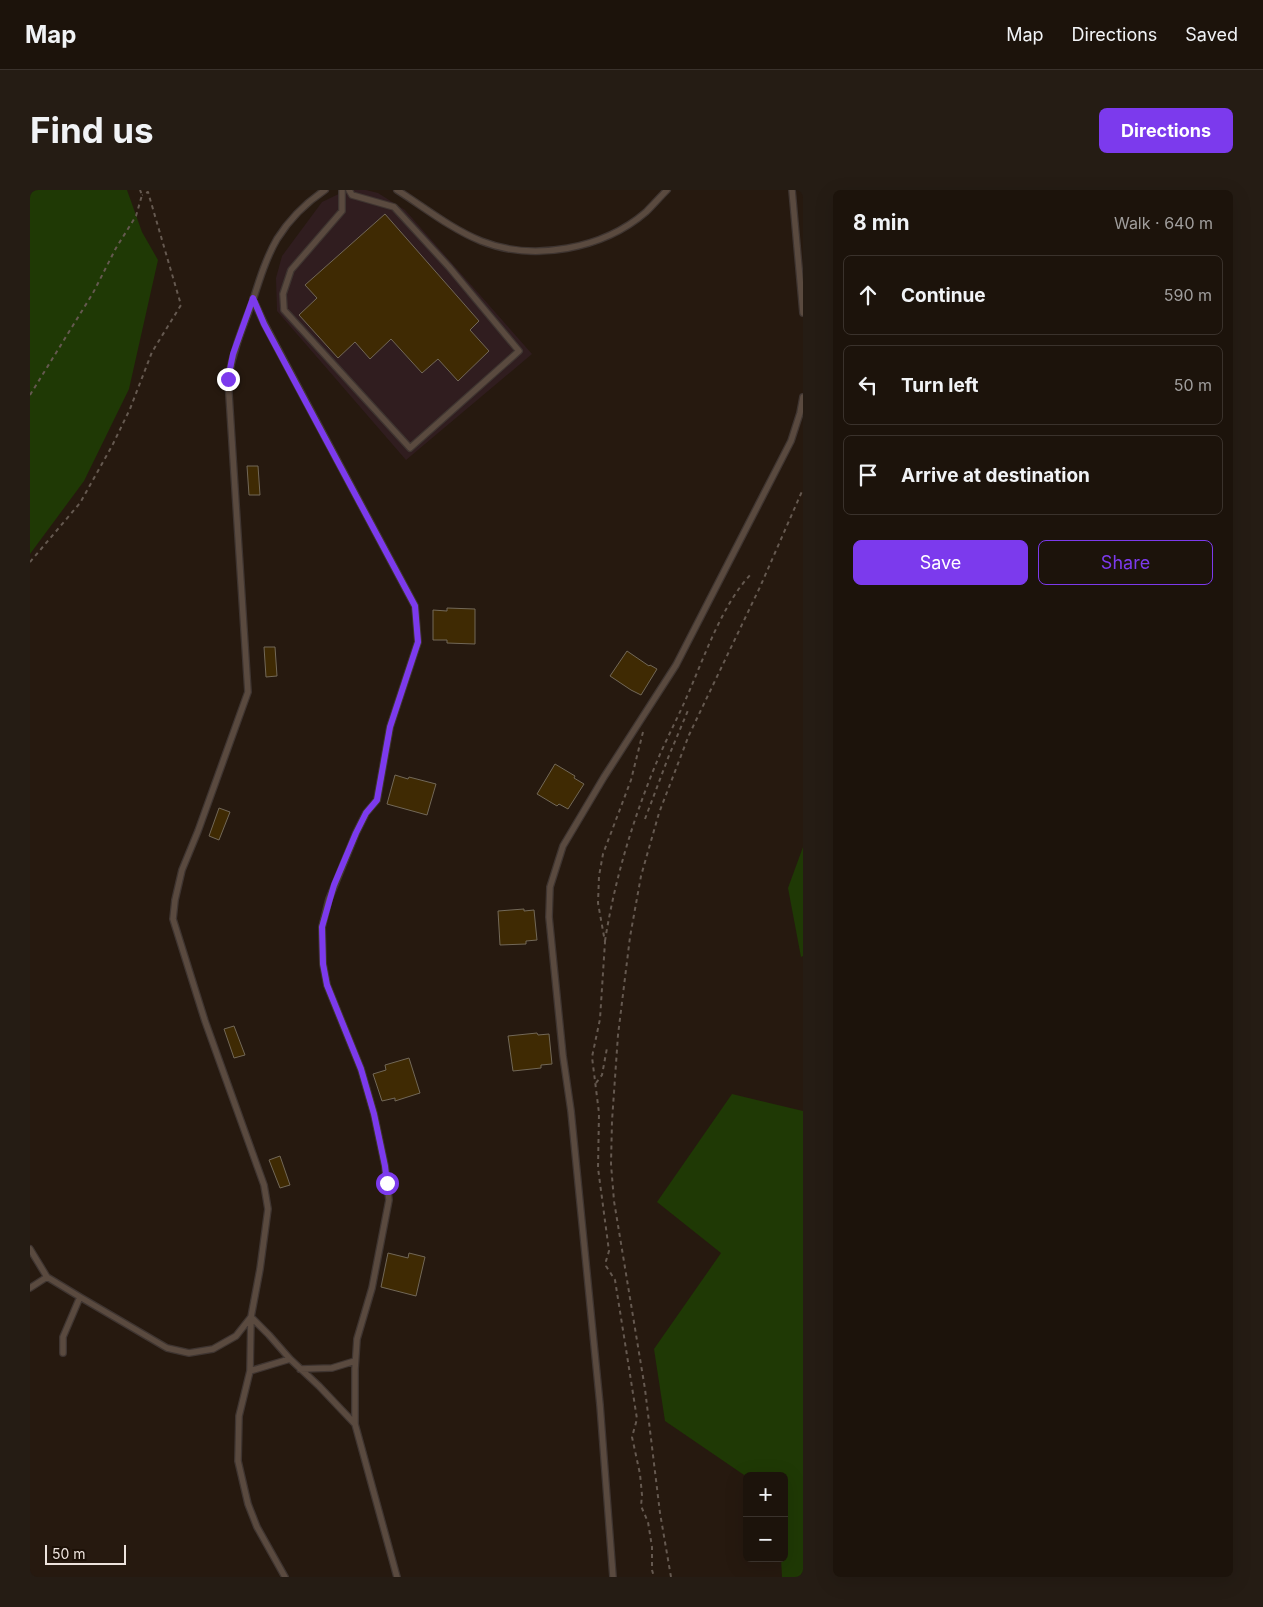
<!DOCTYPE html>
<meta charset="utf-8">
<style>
body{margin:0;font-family:Inter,sans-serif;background:#251c14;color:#f1f3f6}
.controls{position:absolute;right:15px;bottom:15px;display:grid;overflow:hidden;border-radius:8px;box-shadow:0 5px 20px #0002}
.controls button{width:45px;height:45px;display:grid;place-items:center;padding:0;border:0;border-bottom:1px solid #3a322c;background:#1c130b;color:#f1f3f6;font:25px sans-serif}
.scale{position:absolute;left:15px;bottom:12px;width:81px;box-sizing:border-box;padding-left:5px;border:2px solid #ede3dd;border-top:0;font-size:14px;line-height:18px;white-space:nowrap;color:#ede3dd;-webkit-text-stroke:4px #1c1006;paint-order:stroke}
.stop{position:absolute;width:15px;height:15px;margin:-11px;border:4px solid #7c3aed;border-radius:50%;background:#fff}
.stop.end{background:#7c3aed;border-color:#fff;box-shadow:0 1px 5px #0008}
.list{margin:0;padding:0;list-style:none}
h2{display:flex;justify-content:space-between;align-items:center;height:65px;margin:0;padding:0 20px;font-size:21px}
h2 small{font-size:16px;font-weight:400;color:#a09e9d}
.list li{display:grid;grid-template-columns:32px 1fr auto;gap:15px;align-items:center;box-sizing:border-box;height:80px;margin:0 10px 10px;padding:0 10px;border:1px solid #3a322c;border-radius:8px}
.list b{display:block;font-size:19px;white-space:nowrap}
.list em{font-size:16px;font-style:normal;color:#a09e9d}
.actions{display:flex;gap:10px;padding:15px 20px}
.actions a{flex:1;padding:11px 0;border:1px solid #7c3aed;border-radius:8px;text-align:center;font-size:18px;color:#7c3aed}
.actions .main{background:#7c3aed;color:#fff}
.icon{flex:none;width:28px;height:28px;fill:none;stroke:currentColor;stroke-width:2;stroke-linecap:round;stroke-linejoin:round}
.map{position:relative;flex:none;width:773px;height:1387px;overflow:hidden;border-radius:8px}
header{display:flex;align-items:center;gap:30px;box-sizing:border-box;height:70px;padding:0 25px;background:#1c130b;border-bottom:1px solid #3a322c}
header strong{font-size:24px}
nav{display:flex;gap:28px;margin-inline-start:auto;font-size:18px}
.intro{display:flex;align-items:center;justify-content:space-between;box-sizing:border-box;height:120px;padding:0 30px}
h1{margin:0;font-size:35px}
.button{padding:12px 22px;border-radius:8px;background:#7c3aed;color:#fff;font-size:18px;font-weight:700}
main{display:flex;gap:30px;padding:0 30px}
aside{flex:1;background:#1c130b;border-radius:8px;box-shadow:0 5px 20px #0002}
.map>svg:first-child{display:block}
.industrial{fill:#301d1f}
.green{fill:#1f3905}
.building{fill:#3f2a03;stroke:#726858}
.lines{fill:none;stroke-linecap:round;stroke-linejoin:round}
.service-casing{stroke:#3f3531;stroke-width:8}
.path{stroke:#655950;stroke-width:2;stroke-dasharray:4 4;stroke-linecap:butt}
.service{stroke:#5a4a3f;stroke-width:5.5}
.route{stroke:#7c3aed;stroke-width:6}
</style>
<header>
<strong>Map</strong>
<nav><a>Map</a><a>Directions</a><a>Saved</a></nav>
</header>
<div class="intro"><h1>Find us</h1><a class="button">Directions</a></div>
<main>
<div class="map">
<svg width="773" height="1387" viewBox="0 0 773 1387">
<rect width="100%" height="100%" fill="#26190f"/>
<path class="industrial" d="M317 0H336L348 3 375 20 502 164 376 270 247 121 246 88 252 66 292 12Z"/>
<path class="green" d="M0 0H97L112 42 128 70 99 199 54 291 0 364Z
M773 657V766L771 767 758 698Z
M702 904 773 921V1387H752L751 1368H754V1286H717V1287L635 1231 624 1159 691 1063 627 1012Z"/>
<path class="building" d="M355 24 449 131 440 140 459 161 428 191 408 169 392 183 361 149 340 169 325 152 308 168 269 125 287 108 275 95Z
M217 276H228L230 305H219Z
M417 418 445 419V454L417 453V450H403V420L417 421Z
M234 457H245L247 486 236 487Z
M597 461 619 476 620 475 627 479 611 505 601 500 580 486Z
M525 574 545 586 544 588 554 594 538 619 529 614 527 616 507 604Z
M365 585 378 589 379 587 406 594 397 625 357 614Z
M189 618 200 622 189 650 179 646Z
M494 719V721L504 720 507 750 496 751V754L470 755 468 721Z
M204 836 215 865 204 868 194 839Z
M507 843 508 845 519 844 522 874 511 875V878L483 881 478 846Z
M379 868 390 903 365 911V908L352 911 343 884 356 880 355 875Z
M250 966 260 995 250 998 239 970Z
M358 1063 378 1068 379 1063 395 1067 386 1106 351 1097Z"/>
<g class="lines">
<defs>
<path id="service" d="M312 0V21L261 80 253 104 254 120 380 258 489 161 419 77 364 17 322 5 319 0
M367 0C394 17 421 39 451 51 504 72 573 59 616 22 623 15 630 7 637 0
M762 0 773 123
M223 109 234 133 385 416 388 452 360 537 347 610 336 623 326 643 299 709 292 737 293 774 297 795 331 879 344 924 355 976 359 1010 342 1098 327 1149 325 1179V1234L367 1387
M0 1059 17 1087 0 1098
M17 1087 50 1107
M33 1163V1147L50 1107 137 1158 159 1163 183 1159 206 1146 221 1127 220 1181
M260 1169 239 1145 221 1127 230 1079 238 1019 234 995 175 831 143 729 145 710 152 680 168 641 218 502 198 189C203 161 212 139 222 113 229 91 236 68 247 49 259 30 277 12 295 0
M270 1179 302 1178 325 1171
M255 1387 227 1337 218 1314 208 1271 209 1226 220 1181 260 1169 289 1196 325 1234
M583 1387 570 1215 541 921 533 866 519 727 520 697 533 656 574 587 646 475 761 251 770 223 773 207"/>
</defs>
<use href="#service" class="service-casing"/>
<path class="path" d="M0 205 63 103 86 58 106 26 112 5 110 0
M0 372 50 313 82 256 100 219 122 162 151 115 118 2 112 5
M613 542 601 590 573 664 569 686 568 713 575 752 570 829 562 867 569 923 568 978 579 1061 576 1071V1076L585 1090 599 1178 607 1229 602 1247 610 1284 612 1305 611 1316 618 1332 622 1357V1380L624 1387
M615 629 638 568 659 518
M575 751C585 687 605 622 631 562 641 540 652 519 661 497 677 460 693 414 721 384
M566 893 572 885 577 858
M641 1387 630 1323 615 1199 584 1011 581 974 582 931 588 845 600 747 611 686 629 623 659 545 730 397 773 299"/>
<use href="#service" class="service"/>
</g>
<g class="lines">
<path class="route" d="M198 189 203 164 223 108 234 134 385 416 388 452 360 537 347 610 336 623 326 643 304 695 292 737 293 774 297 795 331 879 344 924 355 976 357 993"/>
</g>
</svg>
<div class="controls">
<button>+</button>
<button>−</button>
</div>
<div class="scale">50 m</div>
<div class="stop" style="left:357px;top:993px"></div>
<div class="stop end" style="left:198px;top:189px"></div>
</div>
<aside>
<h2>8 min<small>Walk · 640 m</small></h2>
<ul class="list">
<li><svg class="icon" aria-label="ahead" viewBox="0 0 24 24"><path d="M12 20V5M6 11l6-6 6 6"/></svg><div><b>Continue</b></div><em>590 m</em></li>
<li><svg class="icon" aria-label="left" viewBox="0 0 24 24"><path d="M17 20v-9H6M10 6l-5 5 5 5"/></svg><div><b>Turn left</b></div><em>50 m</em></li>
<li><svg class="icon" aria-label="arrive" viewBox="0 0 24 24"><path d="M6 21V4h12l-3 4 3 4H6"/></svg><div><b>Arrive at destination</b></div></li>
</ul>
<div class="actions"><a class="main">Save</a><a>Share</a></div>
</aside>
</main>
